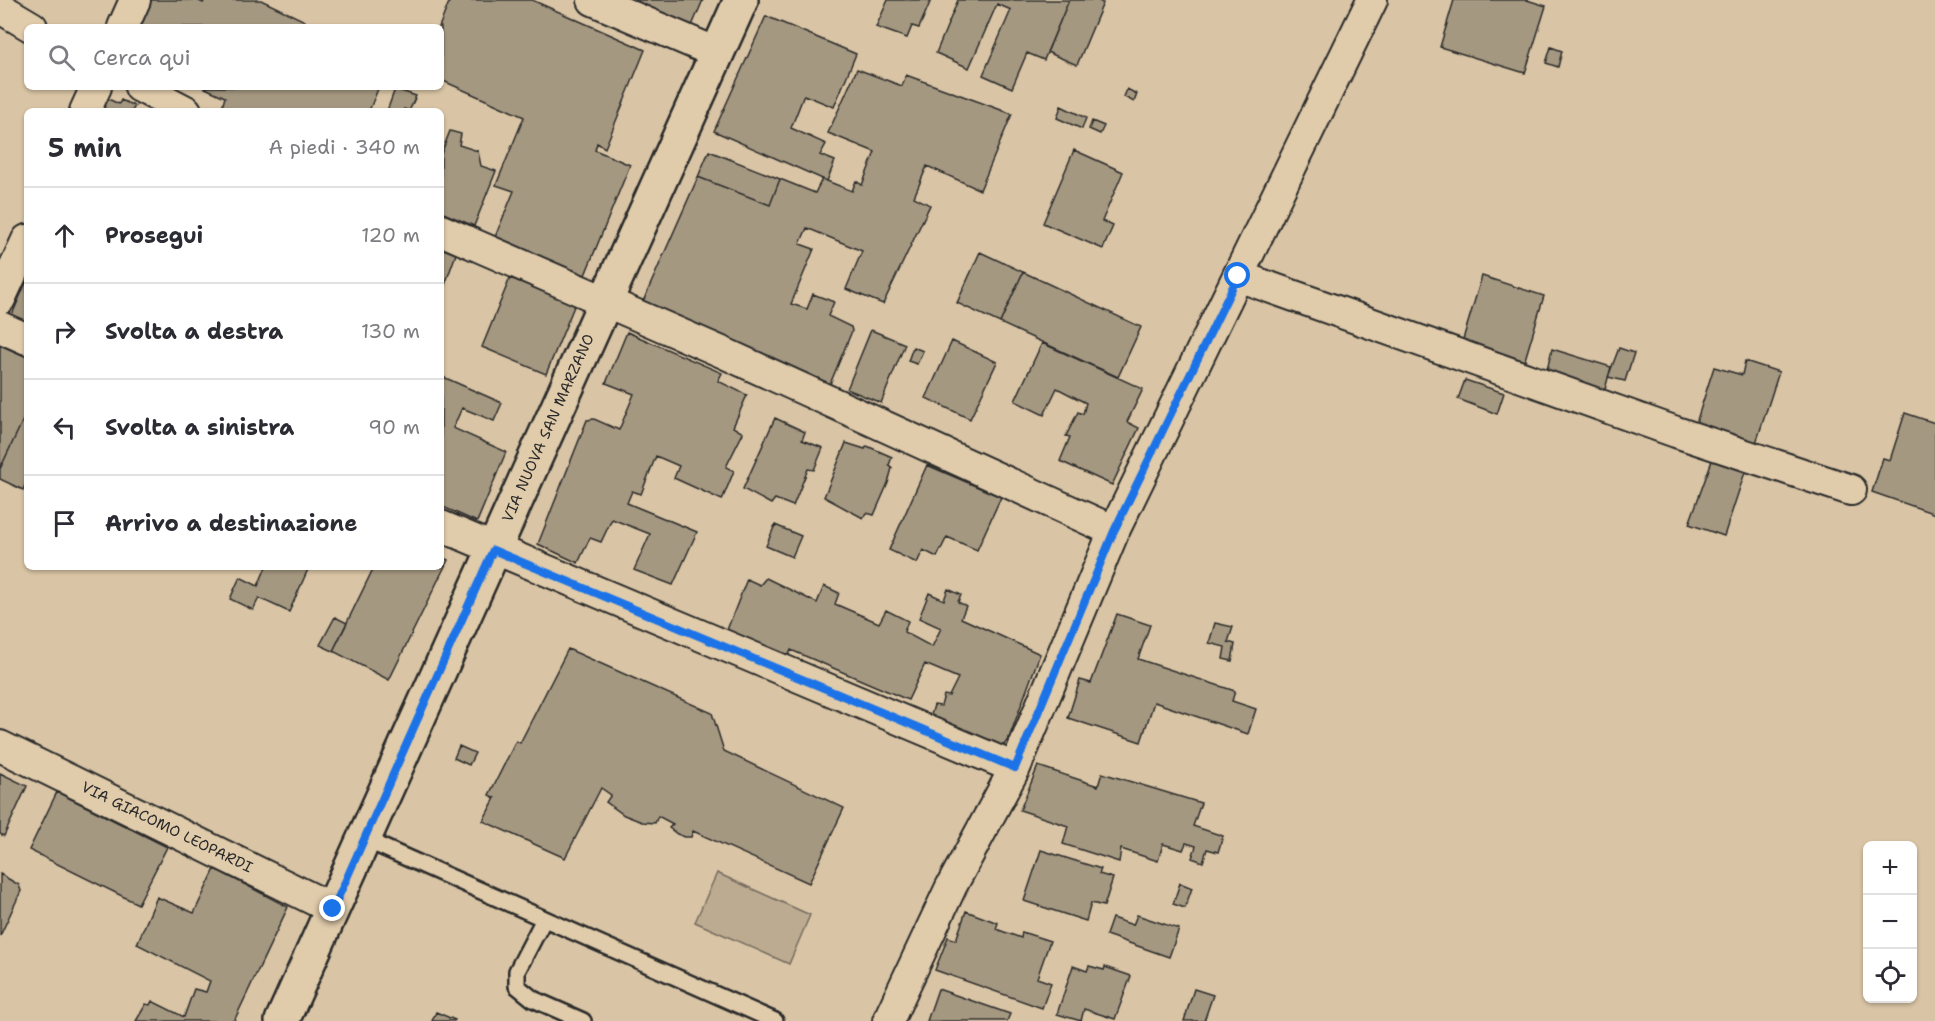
<!DOCTYPE html>
<html lang="it">
<meta charset="utf-8">
<style>
body{margin:0;font-family:"Shantell Sans",sans-serif;background:#f7f7f7;color:#2b2b33}
.controls{position:absolute;right:18px;bottom:18px;display:grid;overflow:hidden;border-radius:9px;box-shadow:0 2px 4px #0004}
.controls button{width:54px;height:54px;display:grid;place-items:center;padding:0;border:0;border-bottom:2px solid #e1e1e2;background:#fff;color:#2b2b33;font:30px sans-serif}
.stop{position:absolute;width:18px;height:18px;margin:-14px;border:4px solid #1a73e8;border-radius:50%;background:#fff}
.stop.end{background:#1a73e8;border-color:#fff;box-shadow:0 2px 6px #0008}
.list{margin:0;padding:0;list-style:none}
h2{display:flex;justify-content:space-between;align-items:center;height:78px;margin:0;padding:0 24px;font-size:26px}
h2 small{font-size:20px;font-weight:400;color:#7c7c81}
.list li{display:grid;grid-template-columns:39px 1fr auto;gap:18px;align-items:center;box-sizing:border-box;height:96px;padding:0 24px;border-top:2px solid #e1e1e2}
.list b{display:block;font-size:22px;white-space:nowrap}
.list em{font-size:20px;font-style:normal;color:#7c7c81}
.icon{flex:none;width:33px;height:33px;fill:none;stroke:currentColor;stroke-width:2;stroke-linecap:round;stroke-linejoin:round}
.map{position:relative;flex:none;width:1935px;height:1021px;overflow:hidden}
.search{position:absolute;background:#fff;box-shadow:0 2px 4px #0004;left:24px;top:24px;width:420px;height:66px;display:flex;align-items:center;gap:15px;box-sizing:border-box;padding:0 21px;border-radius:9px;color:#7c7c81;font-size:22px}
.panel{position:absolute;background:#fff;box-shadow:0 2px 4px #0004;left:24px;top:108px;width:420px;height:462px;border-radius:9px}
.map>svg:first-child{display:block}
.green{fill:#bcab91;stroke:#746b5e;stroke-width:1.5}
.building{fill:#a59881;stroke:#2b2b2b;stroke-width:1.5}
.lines{fill:none;stroke-linecap:round;stroke-linejoin:round}
.service-casing{stroke:#2b2b2b;stroke-width:20}
.minor-casing{stroke:#2b2b2b;stroke-width:34}
.secondary-casing{stroke:#2b2b2b;stroke-width:38}
.service{stroke:#e0cbaa;stroke-width:15}
.minor{stroke:#e0cbaa;stroke-width:30}
.secondary{stroke:#e0cbaa;stroke-width:33}
.route{stroke:#1a73e8;stroke-width:8}
.labels{text-anchor:middle;stroke-width:4.5;stroke-linejoin:round;paint-order:stroke}
.street-label{font-size:15px;fill:#2b2b2b;stroke:#e0cbaa}
</style>
<div class="map">
<svg width="1935" height="1021" viewBox="0 0 1935 1021">
<rect width="100%" height="100%" fill="#d9c5a5"/>
<filter id="ink" filterUnits="userSpaceOnUse"><feTurbulence type="fractalNoise" baseFrequency=".0167" numOctaves="2"/><feDisplacementMap in="SourceGraphic" scale="12" xChannelSelector="R" yChannelSelector="G"/><feConvolveMatrix kernelMatrix="1 2 1 2 8 2 1 2 1" color-interpolation-filters="sRGB"/></filter>
<g filter="url(#ink)">
<path class="green" d="M717 873 810 915 789 964 695 922Z"/>
<path class="building" d="M151 0H197L203 3 205 0H261L305 21 302 27H139Z
M450 0H532L645 50 605 148 597 143 595 150 630 165 585 275 495 237 514 191 496 185 524 117 441 80V27H439Z
M628 0H703L691 28Z
M888 0H931L919 28 912 26 907 38 876 27Z
M958 0H1069L1044 60 1027 53 1012 88 983 75 1011 10 997 4 969 68 936 53Z
M1069 0H1097L1103 3 1077 65 1047 52Z
M1454 0H1527L1546 6 1525 73 1440 47Z
M766 16 856 54 834 107 804 95 791 128 826 144 820 155 835 161 827 181 714 131Z
M1551 47 1562 51 1558 67 1546 63Z
M857 69 902 86 906 75 1012 114 980 190 927 166 914 197 930 205 883 304 846 289 862 251 807 228 800 244 814 249 791 304 807 309 813 294 834 302 828 316 851 327 852 331 830 384H826L641 306 698 177 770 205 780 179 815 193 822 179 852 191 856 181 862 185 875 152 828 133Z
M203 87H373L378 89 369 111H221L225 97Z
M395 89 416 96 409 111 404 109 403 111H387Z
M1127 89 1137 94 1134 102 1124 97Z
M104 97 119 104 121 100 135 106 132 111H98Z
M1061 106 1086 118 1082 129 1057 118Z
M1092 121 1104 126 1100 134 1089 129Z
M450 131 461 134 459 145 478 151 481 166 496 171 474 226 441 212V154Z
M1074 150 1123 172 1102 221 1113 226 1103 249 1043 223Z
M709 151 780 179 770 205 698 177Z
M441 248 456 254 441 296Z
M980 252 1023 272 1000 323 957 303Z
M1023 272 1141 327 1118 377 1000 323Z
M1482 276 1544 296 1523 366 1461 346Z
M510 278 575 304 546 374 482 347Z
M27 280V324L11 317Z
M871 330 905 344 881 403 847 389Z
M627 332 722 373 718 381 747 395 733 427 743 433 726 467 734 471 722 500 674 478 679 466 656 456 641 494 632 491 627 503 697 532 673 585 634 570 650 534 612 519 601 542 590 538 578 563 538 544 587 420 594 419 619 430 634 394 606 383Z
M952 341 997 362 970 419 926 398Z
M1042 343 1143 389 1127 422 1139 428 1112 485 1060 461 1070 437 1066 436 1078 412 1083 414 1086 403 1057 388 1044 415 1015 401Z
M0 345 27 357V417L25 416 0 469Z
M913 347 923 351 917 364 908 361Z
M1619 348 1634 353 1625 381 1608 377Z
M1552 349 1611 367 1604 393 1546 374Z
M1745 361 1779 372 1756 443 1696 423 1714 367 1742 375Z
M441 376 502 403 494 421 462 408 453 428 506 452 477 522 441 506Z
M1465 380 1504 393 1497 414 1458 399Z
M1905 413 1935 423V514L1872 492 1883 458 1890 460Z
M25 416 27 417V481L23 490 0 479V469Z
M775 418 805 432 802 440 823 448 814 470 808 469 793 506 775 499 771 504 743 489Z
M846 443 865 449 867 446 892 457 889 465 892 468 888 483 874 515 867 513 863 518 824 497Z
M1714 455 1747 466 1724 536 1689 524Z
M927 465 1001 497 977 550 947 537 937 557 923 550 917 563 889 550Z
M775 525 801 536 792 557 766 546Z
M441 557 448 560 389 680 333 651 374 567H441Z
M266 567H309L289 612 259 598 253 610 230 599 240 577 258 586Z
M766 578 817 603 824 586 839 593 835 604 879 623 886 610 908 621 904 632 932 647 941 628 919 618 929 593 944 600 948 589 961 595 958 602 966 606 961 618 1040 654 1009 738 1004 745H992L931 715 934 705 941 706 944 695 949 696 958 678 925 664 908 700 791 650 786 662 725 635 747 579 760 585Z
M1117 614 1150 625 1138 659 1235 691 1232 701 1256 709 1248 734 1154 702 1141 742 1068 718 1080 680 1091 683Z
M335 617 347 623 333 651 320 645Z
M1215 623 1233 627 1228 642 1235 644 1232 661 1223 659 1225 647 1209 643Z
M568 649 712 713 724 751 844 808 809 883 693 831 691 837H685L677 834 669 828 673 824 658 816 655 823 642 822 624 815 606 802 611 795 601 788 565 858 483 821 495 798 489 795 516 741 520 743Z
M459 746 475 753 469 765 454 758Z
M1038 766 1098 786 1102 773 1201 803 1193 826 1223 836 1218 852 1207 849 1203 862 1192 858 1196 846 1186 843 1183 850 1163 844 1158 861 1121 849 1119 862 1063 844 1068 826 1020 810Z
M0 773 27 786 4 836 0 834Z
M57 792 167 847 138 904 29 850Z
M1041 850 1101 869 1099 874 1113 878 1104 906 1091 903 1086 921 1024 901Z
M215 869 288 907 234 1021H136L146 1004 150 1005 152 1001 184 1017 194 989 206 992 210 981 137 944 157 897 194 913Z
M0 874 19 885 21 891 0 936Z
M1180 883 1192 888 1185 908 1173 904Z
M966 911 998 923 996 929 1021 938 1022 932 1050 941 1037 978 1051 983 1042 1008 935 970 948 937 956 940Z
M1137 915 1179 929 1169 957 1106 935 1112 918 1133 925Z
M1073 966 1087 971 1089 966 1104 970 1105 967 1131 976 1115 1019 1084 1009 1081 1021 1057 1014Z
M938 989 1010 1014 1007 1021H927Z
M1194 989 1213 995 1204 1021H1184Z
M436 1012 455 1020 454 1021H432Z"/>
<g class="lines">
<defs>
<path id="service" d="M364 839 775 1021
M544 919 517 971V986L533 999 583 1021"/>
<path id="minor" d="M593 0 717 53
M0 8 32 27
M123 27 135 0
M140 87 186 111
M85 111 96 87
M441 230 724 353 1114 531
M1238 276 1676 432 1851 490
M0 299 27 240
M0 327 27 339
M441 526 1015 768
M0 746 333 909
M888 1021 951 887 1015 768 1114 531 1372 0"/>
<path id="secondary" d="M282 1021 741 0"/>
</defs>
<use href="#service" class="service-casing"/>
<use href="#minor" class="minor-casing"/>
<use href="#secondary" class="secondary-casing"/>
<use href="#service" class="service"/>
<use href="#minor" class="minor"/>
<use href="#secondary" class="secondary"/>
</g>
</g>
<g class="lines" filter="url(#ink)">
<path class="route" d="M333 909 493 550 1015 768 1114 531 1238 276"/>
</g>
<g class="labels">
<g class="street-label">
<text transform="translate(548 428) rotate(-66)" y="5">VIA NUOVA SAN MARZANO</text>
<text transform="translate(167 827) rotate(26)" y="5">VIA GIACOMO LEOPARDI</text>
</g>
</g>
</svg>
<div class="controls">
<button>+</button>
<button>−</button>
<button><svg class="icon" aria-label="locate" viewBox="0 0 24 24"><circle cx="12" cy="12" r="6"/><path d="M12 2v4M12 18v4M2 12h4M18 12h4"/></svg></button>
</div>
<div class="stop" style="left:1238px;top:276px"></div>
<div class="stop end" style="left:333px;top:909px"></div>
<div class="search"><svg class="icon" aria-label="search" viewBox="0 0 24 24"><circle cx="10" cy="10" r="6"/><path d="M15 15l6 6"/></svg>Cerca qui</div>
<section class="panel">
<h2>5 min<small>A piedi · 340 m</small></h2>
<ul class="list">
<li><svg class="icon" aria-label="ahead" viewBox="0 0 24 24"><path d="M12 20V5M6 11l6-6 6 6"/></svg><div><b>Prosegui</b></div><em>120 m</em></li>
<li><svg class="icon" aria-label="right" viewBox="0 0 24 24"><path d="M7 20v-9h11M14 6l5 5-5 5"/></svg><div><b>Svolta a destra</b></div><em>130 m</em></li>
<li><svg class="icon" aria-label="left" viewBox="0 0 24 24"><path d="M17 20v-9H6M10 6l-5 5 5 5"/></svg><div><b>Svolta a sinistra</b></div><em>90 m</em></li>
<li><svg class="icon" aria-label="arrive" viewBox="0 0 24 24"><path d="M6 21V4h12l-3 4 3 4H6"/></svg><div><b>Arrivo a destinazione</b></div></li>
</ul>
</section>
</div>
